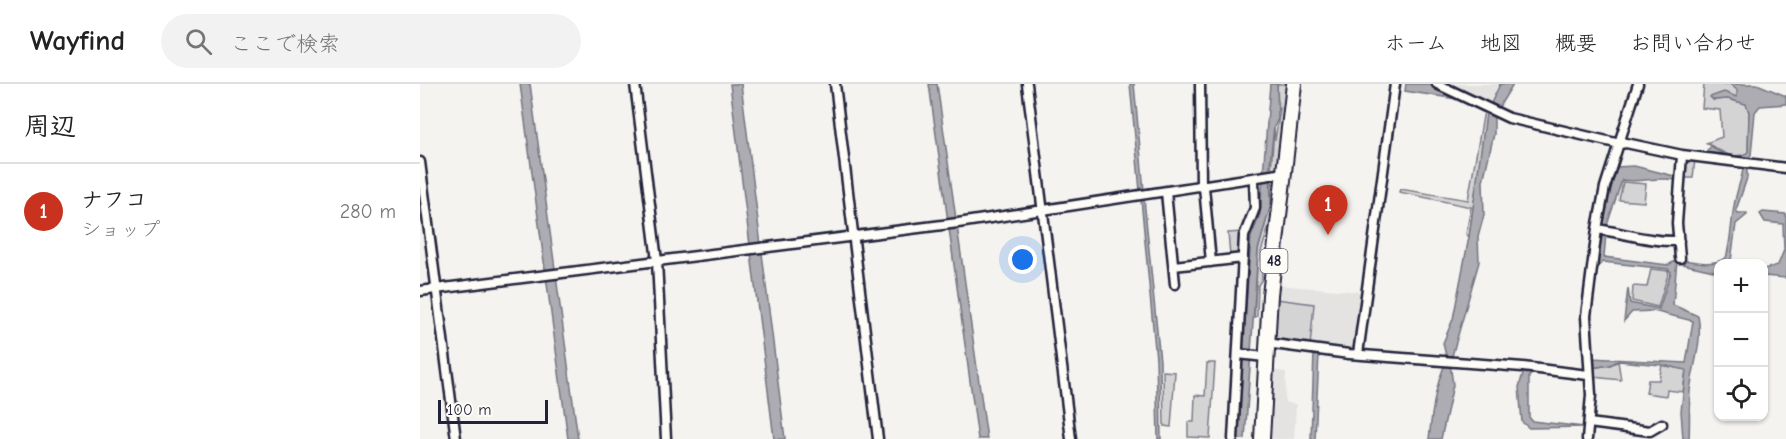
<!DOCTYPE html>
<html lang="ja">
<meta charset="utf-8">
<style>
body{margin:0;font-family:"Comic Neue","Klee One",sans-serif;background:#f2f2f2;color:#222}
.controls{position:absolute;right:18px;bottom:18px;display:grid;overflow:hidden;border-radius:12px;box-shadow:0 2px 4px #0004}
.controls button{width:54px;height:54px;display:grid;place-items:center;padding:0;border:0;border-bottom:2px solid #e0e0e0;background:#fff;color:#222;font:30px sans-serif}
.scale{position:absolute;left:18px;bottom:15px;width:110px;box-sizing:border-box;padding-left:6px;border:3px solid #22223b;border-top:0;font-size:16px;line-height:21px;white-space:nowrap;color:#22223b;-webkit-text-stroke:4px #fdfcf7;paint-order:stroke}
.you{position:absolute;left:603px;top:176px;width:21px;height:21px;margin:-15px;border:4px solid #fff;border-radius:50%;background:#1a73e8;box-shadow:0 0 0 9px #1a73e833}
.badge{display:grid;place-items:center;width:39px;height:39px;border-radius:50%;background:#c8321e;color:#fff;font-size:20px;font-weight:700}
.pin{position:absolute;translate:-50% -50px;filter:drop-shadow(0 2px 3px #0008)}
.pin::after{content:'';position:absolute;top:32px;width:21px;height:18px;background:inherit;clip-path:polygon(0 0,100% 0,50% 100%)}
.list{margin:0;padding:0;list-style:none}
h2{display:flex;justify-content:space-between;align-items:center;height:78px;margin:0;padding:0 24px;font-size:26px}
h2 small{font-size:20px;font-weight:400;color:#767676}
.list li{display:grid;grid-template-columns:39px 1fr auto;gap:18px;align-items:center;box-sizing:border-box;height:96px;padding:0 24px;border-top:2px solid #e0e0e0}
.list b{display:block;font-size:22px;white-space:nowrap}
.list p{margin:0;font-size:20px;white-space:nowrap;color:#767676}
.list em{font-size:20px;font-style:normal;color:#767676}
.icon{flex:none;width:33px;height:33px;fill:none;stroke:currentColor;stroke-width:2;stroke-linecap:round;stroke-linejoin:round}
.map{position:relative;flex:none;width:1366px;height:355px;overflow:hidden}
header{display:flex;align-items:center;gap:36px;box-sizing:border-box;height:84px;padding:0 30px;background:#fff;border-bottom:2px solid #e0e0e0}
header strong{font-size:28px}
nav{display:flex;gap:33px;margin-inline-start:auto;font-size:21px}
.search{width:420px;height:54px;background:#f2f2f2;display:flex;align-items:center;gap:15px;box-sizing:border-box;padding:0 21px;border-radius:33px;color:#767676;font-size:22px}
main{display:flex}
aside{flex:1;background:#fff}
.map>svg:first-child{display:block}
.built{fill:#e4e3e2}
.green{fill:#d5d4d5;stroke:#7c7b88;stroke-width:1.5}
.water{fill:#acacb2;stroke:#757582;stroke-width:1.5}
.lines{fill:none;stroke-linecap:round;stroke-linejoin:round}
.minor-casing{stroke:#22223b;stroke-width:13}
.primary-casing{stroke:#22223b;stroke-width:18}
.minor{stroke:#fdfcf7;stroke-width:8}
.primary{stroke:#fdfcf7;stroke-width:14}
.labels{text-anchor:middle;stroke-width:6;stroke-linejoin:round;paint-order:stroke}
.shield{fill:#fdfcf7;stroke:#646373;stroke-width:1.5}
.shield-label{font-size:15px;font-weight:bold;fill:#22223b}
</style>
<header>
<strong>Wayfind</strong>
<div class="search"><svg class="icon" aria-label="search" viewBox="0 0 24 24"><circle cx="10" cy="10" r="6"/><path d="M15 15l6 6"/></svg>ここで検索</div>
<nav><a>ホーム</a><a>地図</a><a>概要</a><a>お問い合わせ</a></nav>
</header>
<main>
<aside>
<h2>周辺<small></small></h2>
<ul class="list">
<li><span class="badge">1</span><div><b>ナフコ</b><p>ショップ</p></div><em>280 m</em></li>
</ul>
</aside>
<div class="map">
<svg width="1366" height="355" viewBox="0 0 1366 355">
<rect width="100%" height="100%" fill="#f4f3ef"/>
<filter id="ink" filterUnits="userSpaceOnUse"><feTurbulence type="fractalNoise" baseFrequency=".0167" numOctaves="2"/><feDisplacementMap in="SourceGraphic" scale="12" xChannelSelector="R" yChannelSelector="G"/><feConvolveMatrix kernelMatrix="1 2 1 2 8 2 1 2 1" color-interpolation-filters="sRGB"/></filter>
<g filter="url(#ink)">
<path class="built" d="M1024 0H1078L1069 22Z
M857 201 943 208 935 268 851 257Z
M849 286 866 288 865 318 876 321 874 355H846Z"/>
<path class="green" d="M857 0H869L859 82 851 88 854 43 855 56 860 25 858 27Z
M1284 0H1310L1318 5 1317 14 1293 16 1308 15 1326 20 1329 28 1328 68C1315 79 1298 65 1286 59L1302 53 1300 26 1282 24Z
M1064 27 1067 28 1049 153 1046 150 1051 123 979 108 980 105 1048 116Z
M1265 74H1275L1273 94H1265Z
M852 98 857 103 854 138 850 139 841 168 842 195 838 201 837 232 834 234 838 166 851 120Z
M1203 98 1226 100 1224 118 1199 116Z
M822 148 819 169 810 171 808 149Z
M1231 185 1249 187 1238 223 1212 217 1213 202 1227 203Z
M856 215 894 220 890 262 851 257Z
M1198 277 1201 296 1173 293 1171 284 1190 281Z
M787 279H795L790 354 768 353V338H774L775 311 785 312Z
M1242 281 1266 286 1263 308 1247 306 1246 312 1226 309 1228 296H1239Z
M743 287 755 288 751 343 744 342Z"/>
<path class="water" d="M100 0H110L158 355H148Z
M310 0H321L365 355H354Z
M509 0H517L567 355H558Z
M710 0H714L724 107H720Z
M850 0H857L858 35 854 43 850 79 851 120 838 166 825 355H816L831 153 840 130Z
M986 0H1011L1043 16 985 7Z
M1080 0H1093L1074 31V50L1063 97 1064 131 1058 153 1059 178 1030 279 1033 301 1021 355H1009C1012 329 1015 300 1027 276L1023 259 1033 235 1049 153 1066 30Z
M1310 0H1337L1366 12V20L1340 22 1335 28 1331 71 1327 76 1288 69 1287 66 1292 62C1299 71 1319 75 1328 68L1329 28 1326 20 1308 15 1293 16 1290 13 1304 8 1317 13V6Z
M1324 80H1327V94L1316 126 1318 129H1327V131L1316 140 1311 177 1314 179 1298 180V188L1262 180 1263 176C1278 178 1292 182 1306 174 1311 157 1311 140 1314 122 1316 108 1322 95 1324 80Z
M1214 82 1254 92 1256 96C1236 92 1222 99 1202 96L1186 144 1183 141 1196 83Z
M721 115H724L740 277 741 355H738L736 275Z
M1343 128 1366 130V194L1344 192V185L1358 181 1364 166 1363 140 1345 138 1340 130Z
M1181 149H1186L1184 173 1248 181 1257 176 1253 221 1278 232C1283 257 1273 282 1270 307 1269 323 1270 339 1269 355H1263L1261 327 1266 286 1242 281 1198 277 1190 281 1171 284V274L1266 279 1273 237 1233 227 1212 228 1204 237 1208 204 1210 219 1239 225 1251 188 1248 185 1183 178 1176 184Z
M894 269 899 270 895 355H891Z
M1104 286 1135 291 1114 289 1109 292V333L1112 337 1164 343 1109 344 1102 338 1099 303Z"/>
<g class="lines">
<defs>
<path id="minor" d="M215 0 237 177 246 355
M415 0 458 355
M607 0 651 355
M780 0 781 103
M1017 0 1089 34 1200 60 1206 59 1262 71 1366 84
M0 78 36 355
M784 103 791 178
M746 108 755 200
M1177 145C1204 149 1231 158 1259 157
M1260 174 1257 139 1262 71
M754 182 823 174
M0 207 538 139 864 89
M846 259 929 270 1103 283 1168 291
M818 270 845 273
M938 270 975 0
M1169 339 1230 347 1242 340
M813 355 824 152 835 124 834 96
M1167 355 1171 311 1166 232 1177 145 1185 103 1218 0"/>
<path id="primary" d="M842 355 850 211 874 0"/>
</defs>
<use href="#minor" class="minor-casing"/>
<use href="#primary" class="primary-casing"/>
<use href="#minor" class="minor"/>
<use href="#primary" class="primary"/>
</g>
</g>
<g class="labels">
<rect class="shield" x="840.5" y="165" width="27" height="24" rx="4.5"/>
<g class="shield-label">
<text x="854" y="182">48</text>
</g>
</g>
</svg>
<div class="controls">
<button>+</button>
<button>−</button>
<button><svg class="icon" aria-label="locate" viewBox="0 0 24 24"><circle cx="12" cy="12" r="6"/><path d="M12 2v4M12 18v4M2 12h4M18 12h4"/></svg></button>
</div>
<div class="scale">100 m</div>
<div class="you"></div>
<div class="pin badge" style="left:908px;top:151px">1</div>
</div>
</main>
